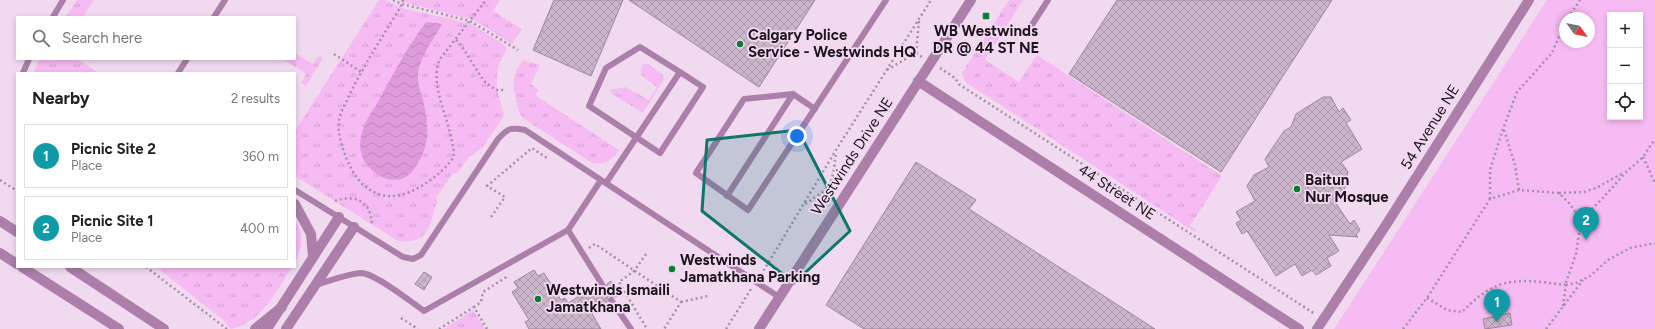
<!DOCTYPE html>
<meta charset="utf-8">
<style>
body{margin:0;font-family:Figtree,sans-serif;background:#f6f6f6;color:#222}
.controls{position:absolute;right:12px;top:12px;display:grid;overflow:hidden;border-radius:0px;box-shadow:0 2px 6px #0003}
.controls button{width:36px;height:36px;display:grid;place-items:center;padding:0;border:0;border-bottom:1px solid #e0e0e0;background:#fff;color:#222;font:20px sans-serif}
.compass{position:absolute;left:1559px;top:12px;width:36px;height:36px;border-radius:50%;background:#fff;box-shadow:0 2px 6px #0003;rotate:123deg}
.you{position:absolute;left:797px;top:136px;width:14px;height:14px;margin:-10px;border:3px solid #fff;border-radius:50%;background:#1a73e8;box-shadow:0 0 0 6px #1a73e833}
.badge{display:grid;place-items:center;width:26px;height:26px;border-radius:50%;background:#0a7c31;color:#fff;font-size:13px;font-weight:700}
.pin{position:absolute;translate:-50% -33px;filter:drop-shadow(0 1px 2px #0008)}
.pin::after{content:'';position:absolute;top:21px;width:14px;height:12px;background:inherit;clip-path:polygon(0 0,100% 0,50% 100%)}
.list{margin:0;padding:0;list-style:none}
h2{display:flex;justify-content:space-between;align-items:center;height:52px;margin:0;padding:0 16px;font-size:17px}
h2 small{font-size:13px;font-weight:400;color:#767676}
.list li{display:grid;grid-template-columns:26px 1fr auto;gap:12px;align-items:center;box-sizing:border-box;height:64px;margin:0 8px 8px;padding:0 8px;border:1px solid #e0e0e0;border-radius:0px}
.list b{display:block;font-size:15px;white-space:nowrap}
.list p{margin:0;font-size:13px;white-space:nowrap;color:#767676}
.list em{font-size:13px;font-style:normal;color:#767676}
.icon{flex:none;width:22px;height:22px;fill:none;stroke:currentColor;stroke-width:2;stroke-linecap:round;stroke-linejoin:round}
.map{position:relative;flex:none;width:1655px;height:329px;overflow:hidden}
.search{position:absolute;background:#fff;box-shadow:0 2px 6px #0003;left:16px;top:16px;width:280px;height:44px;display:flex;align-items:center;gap:10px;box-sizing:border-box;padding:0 14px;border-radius:0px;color:#767676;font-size:15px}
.panel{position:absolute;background:#fff;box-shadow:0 2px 6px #0003;left:16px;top:72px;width:280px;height:196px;border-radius:0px}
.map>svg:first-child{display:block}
.grass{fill:url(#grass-tufts)}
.park{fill:#f6bbf3;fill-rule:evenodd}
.water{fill:url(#water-waves)}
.building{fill:url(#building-cross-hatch);stroke:#9c879b}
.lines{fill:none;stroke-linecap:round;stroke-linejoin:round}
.path{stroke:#a291a2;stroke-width:2.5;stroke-dasharray:2 3;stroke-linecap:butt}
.service{stroke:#ab7fa9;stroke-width:6}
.minor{stroke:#ab7fa9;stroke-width:10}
.tertiary{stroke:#ab7fa9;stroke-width:10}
.marked{fill:#0f766e;fill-opacity:0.2;stroke:#0f766e;stroke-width:3;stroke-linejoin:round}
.poi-dot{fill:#0a7c31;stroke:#f1daf0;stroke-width:1.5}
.labels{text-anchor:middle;stroke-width:3.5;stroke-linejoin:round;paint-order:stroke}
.poi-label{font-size:15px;font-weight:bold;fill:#1c141c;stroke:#f1daf0;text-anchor:start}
.street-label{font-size:15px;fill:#1c141c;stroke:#f1daf0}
</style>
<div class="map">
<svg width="1655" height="329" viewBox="0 0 1655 329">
<defs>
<pattern id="grass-tufts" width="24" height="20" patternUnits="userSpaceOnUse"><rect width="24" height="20" fill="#f6bbf3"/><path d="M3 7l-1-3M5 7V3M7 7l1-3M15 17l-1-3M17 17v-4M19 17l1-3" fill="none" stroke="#d2a0d0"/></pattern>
<pattern id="water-waves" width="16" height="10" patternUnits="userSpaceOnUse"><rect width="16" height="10" fill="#de9bdb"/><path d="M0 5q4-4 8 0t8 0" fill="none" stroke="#be85bb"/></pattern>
<pattern id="building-cross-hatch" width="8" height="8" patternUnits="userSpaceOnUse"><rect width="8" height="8" fill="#cbb5ca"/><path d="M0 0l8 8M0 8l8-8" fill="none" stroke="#ae9bad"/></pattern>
</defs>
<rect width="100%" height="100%" fill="#f1daf0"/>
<path class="grass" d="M77 0H94L83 17H66Z
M379 0H385L402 8 472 24 506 46 507 49 499 64 497 74V88L504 116 482 148 470 156 456 174 453 173 436 198 438 200C428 225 432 244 398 241L295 176V131Z
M400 0H500L493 11 522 29 512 44 474 20 407 3Z
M1009 0H1023L985 60 1019 82 1037 55 1222 176 1190 226 1196 230 1195 232 965 82 962 73Z
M295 53 313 64 319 55 323 58 306 86 301 83 306 74 283 59H295Z
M40 59H77L99 73H33Z
M523 60 540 65 531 84 539 90 535 95 619 150C611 161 605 165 592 163L523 118C519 113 518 108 516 101 512 83 512 75 523 60Z
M643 64H648L662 74 664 79 643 113 611 93 610 90 625 87 649 100 657 87 641 75V68Z
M295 221C305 233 302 249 295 262Z
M156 267H292C276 292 262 322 231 329L223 320Z
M473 310 485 329H444Z"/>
<path class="park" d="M1547 0H1655V329H1334ZM1610 15H1640V117H1610ZM1565 18H1589V42H1565Z"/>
<path class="water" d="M426 22 442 24C433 41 417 60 418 79 418 86 421 93 423 100 429 125 431 146 414 169 399 191 370 176 362 156 359 149 360 136 363 129 366 119 374 109 379 100 393 74 408 46 426 22Z"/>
<path class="building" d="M554 0H623L591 76 533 50Z
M629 0H815L759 87Z
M1117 0H1332L1221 172 1069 74Z
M1323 97H1331L1339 112 1343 108 1351 120 1346 123 1362 149 1341 162 1348 172 1344 192 1333 199 1350 224 1354 220 1360 230 1356 235 1358 237 1329 235 1339 251 1327 258 1331 266 1316 275 1312 270 1302 276 1295 264 1276 276 1247 231 1242 234 1236 223 1241 220 1236 212 1255 201 1247 186 1254 175 1269 167 1265 159 1284 131 1291 127 1296 114Z
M916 162 976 200 969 209 1155 329H864L826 305Z
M534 270 538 276 544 273 561 300 565 298 568 303 581 295 582 298 599 288 601 290H605L607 288V284L611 281 619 295 615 297 609 296 607 298V302L591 312 601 329H529L525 322 529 320 512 292 518 288 514 282Z
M424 272 432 277 424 290 415 284Z
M1510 313 1512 325 1485 329 1483 319Z"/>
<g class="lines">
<path class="path" d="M393 0 402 4 470 21 518 50
M403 0C400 10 392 20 387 29 373 52 359 74 348 98 345 105 340 113 339 120 336 135 347 163 355 175 364 188 377 197 393 196 414 195 442 174 453 158 455 152 453 147 452 142 448 117 429 83 440 59L486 0
M1568 18 1580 0
M456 40 461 45 480 75 485 82 496 90H506
M916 53 922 57
M916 53 919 20
M334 54 361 72
M940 68 955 78 960 85 1315 314
M887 70 916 53
M1504 130 1515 165 1519 190
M1643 157 1655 183
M0 180 17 191
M1559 193 1584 192 1596 188 1623 173
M1490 199V170L1503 129 1517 92 1552 53 1565 22
M335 201C355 194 371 201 372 224
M805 204C833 186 832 185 836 152
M491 217 505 197 487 186 532 148 547 158
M1581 220 1602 199 1626 172 1643 157 1655 139
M589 248 595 244 681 302 664 329
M646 254 634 271 619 282 647 329
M146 267 227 329
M761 275 836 150 931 0
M1427 298 1447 310 1462 312C1470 304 1479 295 1489 290 1511 276 1541 282 1565 285
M681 302 708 296
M1563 306 1566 284
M401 318 418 329
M439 329 474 307
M487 329 474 307 481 302 483 292 508 276
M726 329 751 289
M1403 329 1427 298 1490 199 1519 190 1559 193 1569 203 1581 220 1576 254 1565 285 1576 283 1590 276 1608 260 1630 248 1655 243
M1546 329 1583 280"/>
<path class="service" d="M53 17 63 0
M214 17 225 0
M1028 31 1048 0
M23 73 29 59
M178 73 187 59
M793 94 815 109
M606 183 680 72 703 87 660 153 589 106 606 68 640 47 680 72
M295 190 403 257 413 259 421 255 498 139C508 128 511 127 525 130L779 297
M727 196 793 94 744 99 696 173 748 210 886 0
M568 230 603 286
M316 285C330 281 346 274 361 273 375 273 411 302 424 311L568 230 601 180
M611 300 631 329"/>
<path class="minor" d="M918 81 1299 329
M295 204 311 234 313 256
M267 329 339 217
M286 329 354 227
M1317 329 1386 225 1529 0"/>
<path class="tertiary" d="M0 221 17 232
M0 253 17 264
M22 267 119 329
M70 267 164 329
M255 329 282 307
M759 329 971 0"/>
</g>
<path class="marked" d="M798 130 850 231 794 283 702 211 707 140Z"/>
<g class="poi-dot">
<rect x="982" y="12" width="8" height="8" rx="2"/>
<circle cx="740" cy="44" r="4"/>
<circle cx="1297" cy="189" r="4"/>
<circle cx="672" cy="269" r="4"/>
<circle cx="538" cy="299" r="4"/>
</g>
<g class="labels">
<g class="poi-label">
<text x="986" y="36" text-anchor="middle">WB Westwinds<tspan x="986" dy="17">DR @ 44 ST NE</tspan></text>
<text x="748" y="40">Calgary Police<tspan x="748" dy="17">Service - Westwinds HQ</tspan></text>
<text x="1305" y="185">Baitun<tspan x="1305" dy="17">Nur Mosque</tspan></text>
<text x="680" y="265">Westwinds<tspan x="680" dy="17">Jamatkhana Parking</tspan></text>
<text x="546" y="295">Westwinds Ismaili<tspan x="546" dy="17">Jamatkhana</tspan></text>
</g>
<g class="street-label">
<text transform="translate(1430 127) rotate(-58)" y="5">54 Avenue NE</text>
<text transform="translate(852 156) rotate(-57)" y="5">Westwinds Drive NE</text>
<text transform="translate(1117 192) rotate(33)" y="5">44 Street NE</text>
</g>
</g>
</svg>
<div class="controls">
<button>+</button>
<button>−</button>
<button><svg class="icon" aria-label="locate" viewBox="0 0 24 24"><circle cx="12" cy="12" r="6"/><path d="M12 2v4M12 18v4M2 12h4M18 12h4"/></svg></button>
</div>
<svg class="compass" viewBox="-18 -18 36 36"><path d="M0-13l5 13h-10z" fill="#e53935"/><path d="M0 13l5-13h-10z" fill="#767676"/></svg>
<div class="you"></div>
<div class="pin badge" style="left:1497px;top:322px;background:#0f9aa8">1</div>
<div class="pin badge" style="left:1586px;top:240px;background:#0f9aa8">2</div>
<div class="search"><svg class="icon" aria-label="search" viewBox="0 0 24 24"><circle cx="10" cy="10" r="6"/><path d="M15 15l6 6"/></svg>Search here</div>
<section class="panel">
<h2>Nearby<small>2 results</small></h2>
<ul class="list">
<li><span class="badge" style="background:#0f9aa8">1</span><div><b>Picnic Site 2</b><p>Place</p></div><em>360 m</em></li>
<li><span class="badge" style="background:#0f9aa8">2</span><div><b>Picnic Site 1</b><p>Place</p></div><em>400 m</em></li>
</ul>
</section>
</div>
